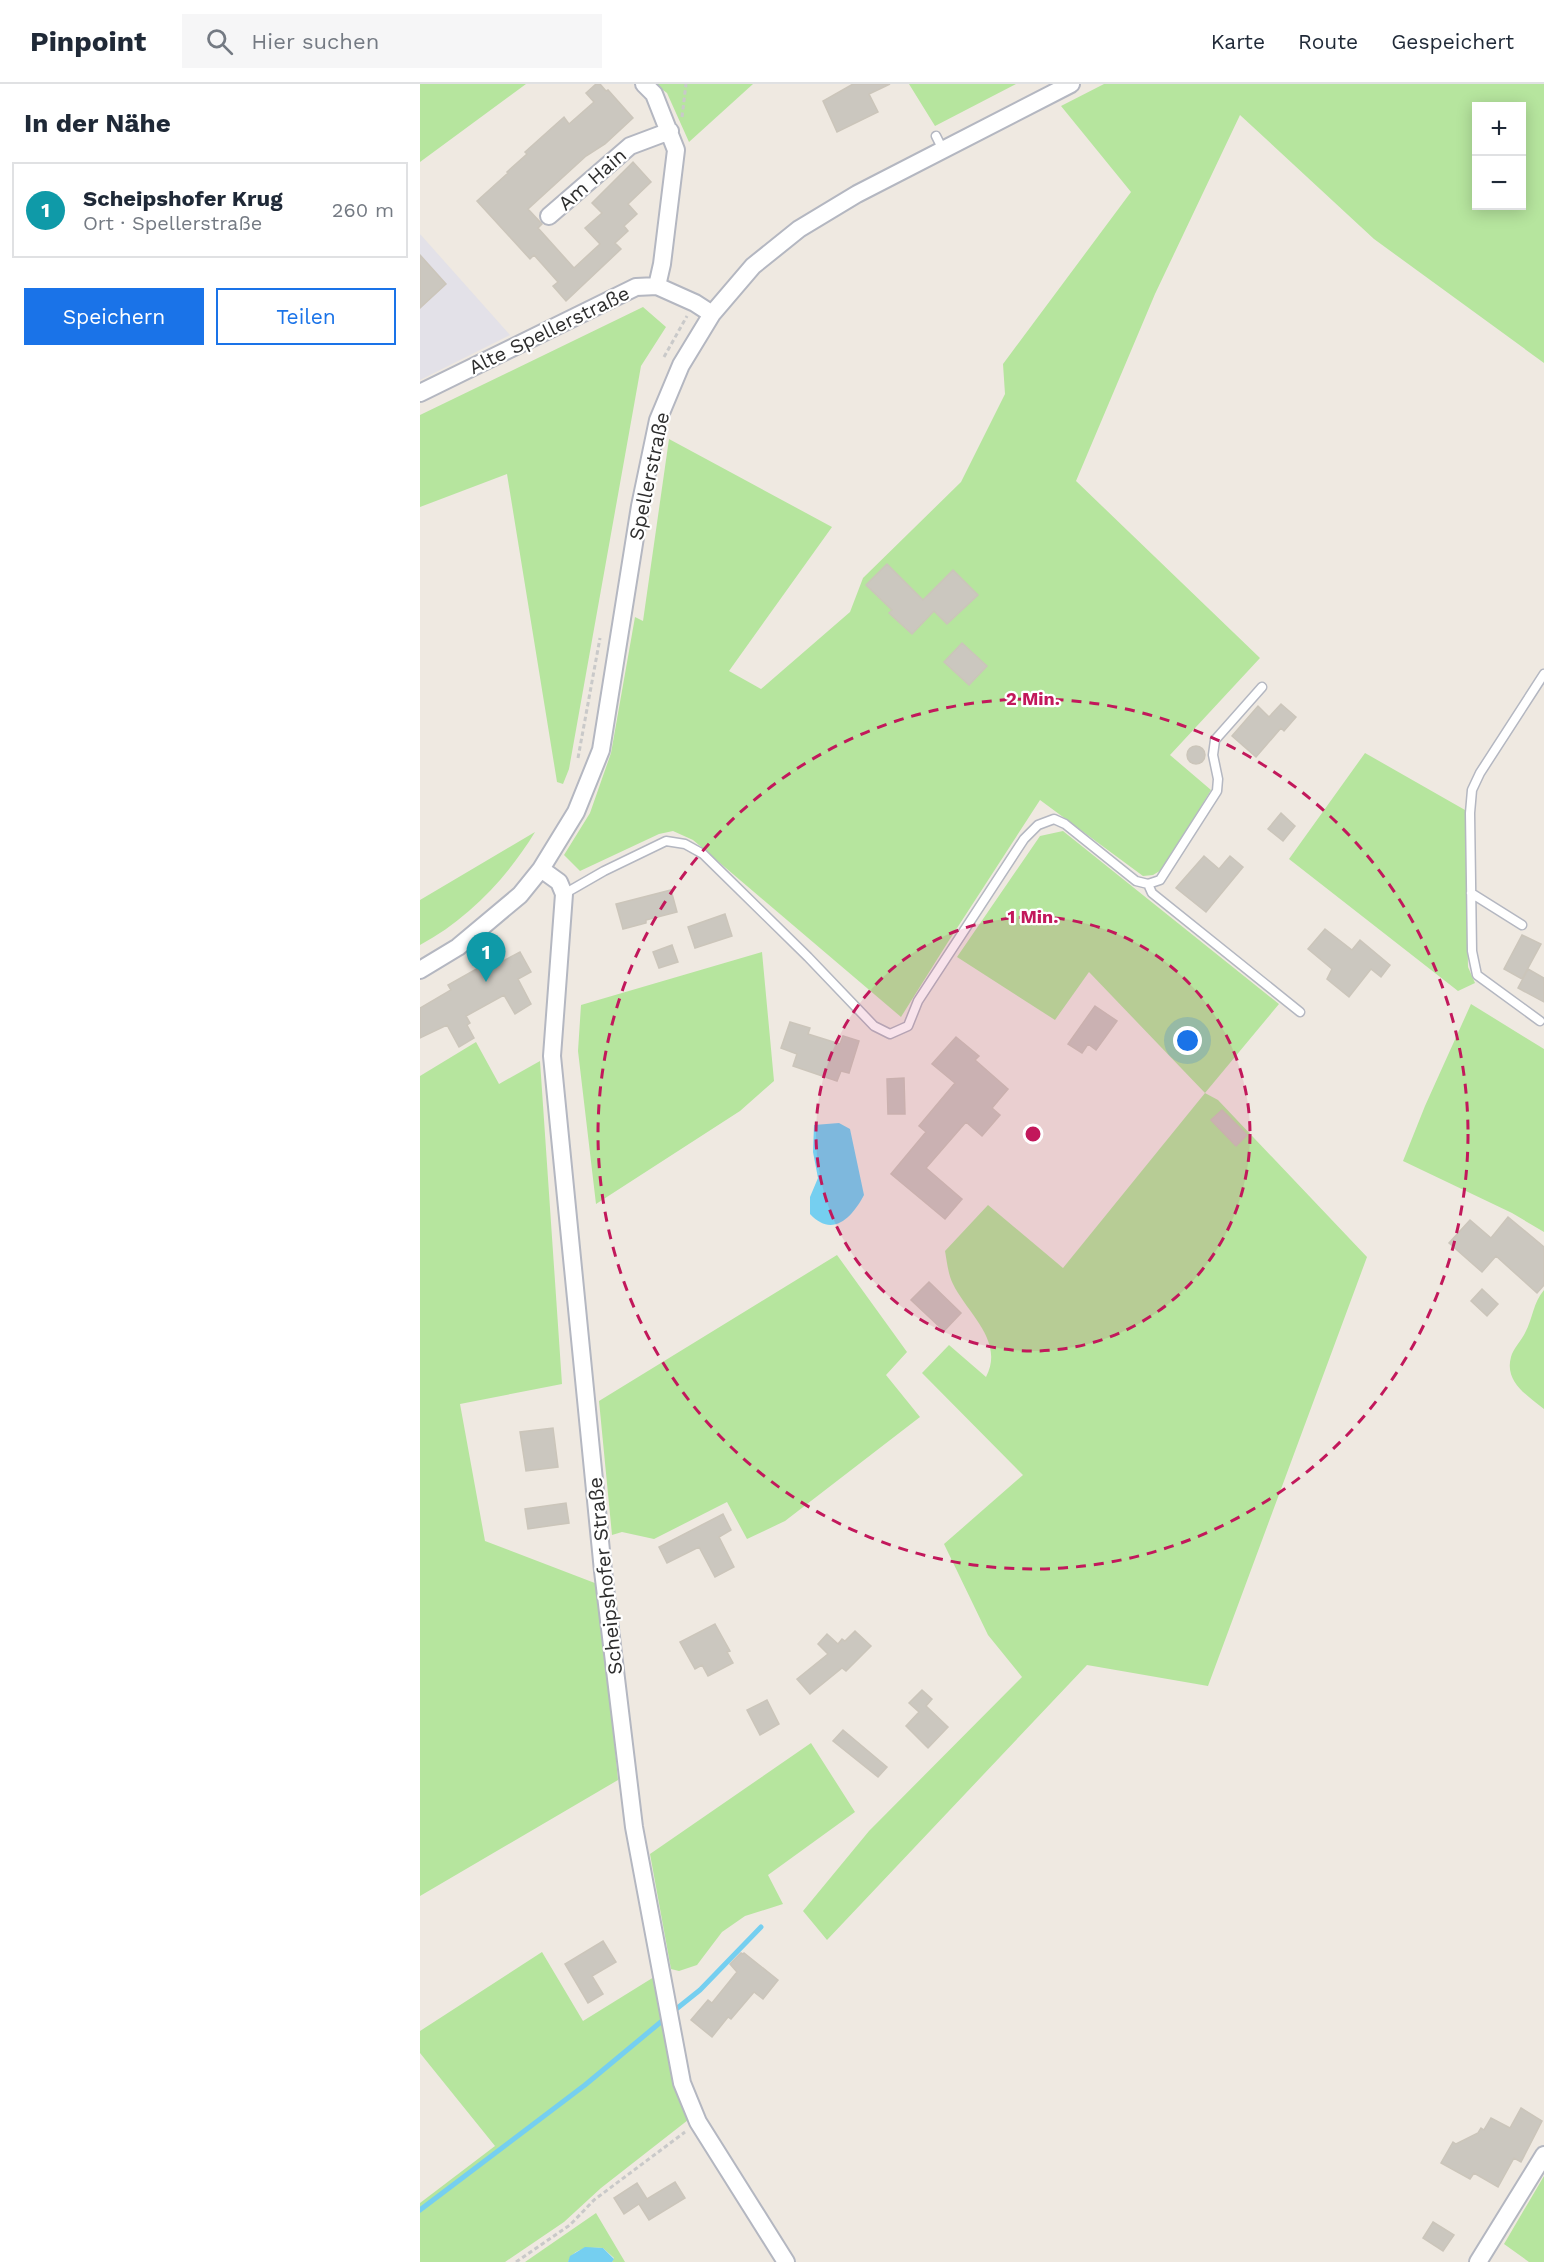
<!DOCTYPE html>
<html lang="de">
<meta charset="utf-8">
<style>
body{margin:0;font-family:"Work Sans",sans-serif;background:#f6f6f7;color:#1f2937}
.controls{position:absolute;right:18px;top:18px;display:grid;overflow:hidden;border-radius:0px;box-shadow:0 3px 15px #0003}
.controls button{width:54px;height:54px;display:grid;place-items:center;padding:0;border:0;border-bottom:2px solid #e0e1e3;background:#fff;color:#1f2937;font:30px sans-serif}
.you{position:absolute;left:768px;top:957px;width:21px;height:21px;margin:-15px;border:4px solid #fff;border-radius:50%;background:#1a73e8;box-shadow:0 0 0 9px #1a73e833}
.badge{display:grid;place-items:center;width:39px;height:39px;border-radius:50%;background:#1a73e8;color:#fff;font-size:20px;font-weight:700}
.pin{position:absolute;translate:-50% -50px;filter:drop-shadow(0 2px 3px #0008)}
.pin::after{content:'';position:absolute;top:32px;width:21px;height:18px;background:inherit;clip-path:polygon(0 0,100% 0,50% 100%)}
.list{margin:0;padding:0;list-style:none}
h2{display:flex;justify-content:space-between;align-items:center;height:78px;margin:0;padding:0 24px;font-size:26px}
h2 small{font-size:20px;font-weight:400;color:#747a83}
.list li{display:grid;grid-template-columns:39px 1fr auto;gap:18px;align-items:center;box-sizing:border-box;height:96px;margin:0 12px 12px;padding:0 12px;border:2px solid #e0e1e3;border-radius:0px}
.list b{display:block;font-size:22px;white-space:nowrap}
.list p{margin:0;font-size:20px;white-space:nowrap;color:#747a83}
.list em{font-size:20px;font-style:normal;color:#747a83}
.actions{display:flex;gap:12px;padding:18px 24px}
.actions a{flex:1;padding:14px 0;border:2px solid #1a73e8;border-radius:0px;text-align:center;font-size:21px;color:#1a73e8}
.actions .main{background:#1a73e8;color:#fff}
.icon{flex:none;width:33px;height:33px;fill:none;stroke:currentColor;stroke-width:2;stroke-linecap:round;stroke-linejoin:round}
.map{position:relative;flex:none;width:1124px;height:2178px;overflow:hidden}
header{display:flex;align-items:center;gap:36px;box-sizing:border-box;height:84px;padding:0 30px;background:#fff;border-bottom:2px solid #e0e1e3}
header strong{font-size:28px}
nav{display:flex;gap:33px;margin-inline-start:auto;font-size:21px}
.search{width:420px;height:54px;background:#f6f6f7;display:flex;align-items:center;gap:15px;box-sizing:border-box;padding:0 21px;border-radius:0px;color:#747a83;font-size:22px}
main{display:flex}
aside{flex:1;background:#fff}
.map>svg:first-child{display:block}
.industrial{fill:#e3e1e8}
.green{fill:#b6e59e;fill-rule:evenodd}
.water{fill:#75cff0}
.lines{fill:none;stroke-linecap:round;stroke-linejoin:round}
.stream{stroke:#75cff0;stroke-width:5}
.building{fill:#cbc7bf;stroke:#cbc5ba;stroke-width:1.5}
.lane-casing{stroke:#b4b7c1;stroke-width:11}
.street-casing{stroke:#b4b7c1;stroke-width:20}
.path{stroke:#c9c9c9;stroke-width:3;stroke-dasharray:4.5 3;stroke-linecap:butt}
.lane{stroke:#fff;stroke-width:8}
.street{stroke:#fff;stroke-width:16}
.ring{fill:none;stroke:#c2185b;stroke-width:3;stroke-dasharray:10 8}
.labels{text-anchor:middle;stroke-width:4.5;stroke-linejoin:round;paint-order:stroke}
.street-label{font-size:20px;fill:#2e2e2e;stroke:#fff}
.centre{fill:#c2185b;stroke:#fff;stroke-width:3}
.ring-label{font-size:18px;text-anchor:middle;font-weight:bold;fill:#c2185b;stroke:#fff;stroke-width:4.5;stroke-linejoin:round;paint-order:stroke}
</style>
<header>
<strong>Pinpoint</strong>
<div class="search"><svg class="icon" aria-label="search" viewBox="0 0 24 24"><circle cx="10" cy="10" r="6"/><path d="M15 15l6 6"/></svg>Hier suchen</div>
<nav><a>Karte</a><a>Route</a><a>Gespeichert</a></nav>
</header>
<main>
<aside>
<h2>In der Nähe<small></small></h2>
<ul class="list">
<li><span class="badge" style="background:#0f9aa8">1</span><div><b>Scheipshofer Krug</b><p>Ort · Spellerstraße</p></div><em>260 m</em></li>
</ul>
<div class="actions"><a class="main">Speichern</a><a>Teilen</a></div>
</aside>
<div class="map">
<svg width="1124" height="2178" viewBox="0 0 1124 2178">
<rect width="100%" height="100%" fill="#efe9e1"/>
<path class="industrial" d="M0 150 90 251 0 296Z"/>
<path class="green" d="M0 0H106L0 78Z
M235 0H333L269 58 247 9Z
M489 0H596L515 42Z
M684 0H1124V279L954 155 820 31 735 210 656 397 840 574 750 671 791 706 743 785 733 791 723 792 620 716 528 858 481 933 273 756 253 747 239 750 160 787 144 771 170 729 191 669 215 533 223 537 249 355 412 443 309 587 341 605 430 528 443 494 541 398 585 310 583 280 711 108 641 22ZM1056 22H1102V122H1056Z
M223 223 246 243 221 282 149 685 143 700 137 698 87 390 0 423V331Z
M945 669 1045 726 1048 883 1055 899 1038 907 869 775Z
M643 747 859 920 785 1009 798 1016 947 1173 788 1602 667 1581 407 1856 383 1827 449 1747 602 1593 568 1551 524 1460 603 1391 502 1289 529 1261 566 1293C585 1257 547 1229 533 1200 528 1190 527 1178 525 1167L568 1121 643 1184 785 1009 669 888 635 936 537 873 620 752Z
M115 748C87 794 48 835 0 861V816Z
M342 868 354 997 320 1027 176 1120 158 967 161 921Z
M1051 920 1124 965V1148L1092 1129 983 1077 1005 1022Z
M56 958 79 1000 120 977 142 1300 40 1320 65 1457 180 1501 198 1696 0 1812V992Z
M417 1171 487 1268 466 1291 500 1333 365 1437 327 1455 307 1418 234 1455 202 1448 192 1451 179 1317Z
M1124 1206V1325C1108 1312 1084 1298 1091 1273 1093 1265 1101 1257 1105 1249 1113 1234 1113 1219 1124 1206Z
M391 1659 435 1728 348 1791 363 1820 325 1832 302 1848 277 1881 259 1887 251 1885 230 1770Z
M122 1868 163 1937 234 1893 258 2011 268 2036 181 2104 144 2138 85 2178H0V2119L75 2062 0 1969V1947Z
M1124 2092V2178H1109L1084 2160Z
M176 2129 205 2178H192L194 2174 183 2164C169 2163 154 2163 148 2178H105Z"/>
<path class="water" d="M419 1039 430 1045 444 1111C433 1132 413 1155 390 1130V1113L398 1094 393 1068 394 1041Z
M165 2163 183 2164 194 2175 192 2178H148L150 2172Z"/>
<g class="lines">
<path class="stream" d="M255 1926 280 1906 341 1843
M0 2126 165 2001 242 1937"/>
</g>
<path class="building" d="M176 0H180L186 7 188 6 213 34 185 60 166 72 108 125 122 140 118 144 154 184 180 160 165 144 182 129 172 119 213 78 231 98 208 120 217 130 204 142 208 147 195 159 201 165 146 217 133 202 138 198 114 171 110 175 57 117 88 89 87 88 107 70 105 68 144 33 149 40 174 18 166 9Z
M433 0H470L449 10 458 28 417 48 403 17Z
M0 171 26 200 0 224Z
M467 480 503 516 533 486 558 511 527 540 514 527 492 550 469 529 472 526 446 501Z
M542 559 567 582 549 601 524 578Z
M861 620 876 633 864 647 861 644 836 673 812 652 838 622 849 633Z
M767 671a9 9 0 1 1 18 0a9 9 0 1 1-18 0Z
M861 729 875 742 863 757 848 745Z
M784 772 799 785 810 772 823 783 786 828 756 804Z
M251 806 257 828 226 836V839L203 845 196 820Z
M305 830 312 852 275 864 268 843Z
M905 845 932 866 940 856 970 881 961 893 951 885 929 913 907 895 912 885 888 865Z
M1102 851 1121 860 1102 895 1084 885Z
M252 861 258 878 239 884 233 868Z
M100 868 111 888 98 895 111 920 95 930 84 911 46 932 50 939 47 941 54 954 39 963 27 941 0 954V924L31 906 28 901 60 883 62 886 69 882 70 884Z
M1108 885 1124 894V918L1098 904Z
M675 922 697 937 676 966 668 960 662 969 648 960Z
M370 938 390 944 388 950 420 960 423 952 439 957 429 989 421 987 417 997 373 982 377 970 361 964Z
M536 953 559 972 555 976 588 1005 572 1024 580 1031 562 1052 546 1038 506 1084 542 1115 525 1135 471 1090 506 1048 499 1042 535 999 512 980Z
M484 994 485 1030H468L467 995Z
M802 1026 827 1051 816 1062 791 1036Z
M1088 1133 1124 1163V1201L1117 1209 1076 1172 1062 1188 1029 1159 1050 1136 1071 1154Z
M509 1198 541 1229 524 1247 491 1216Z
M1062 1205 1078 1220 1067 1232 1051 1217Z
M133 1344 138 1383 106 1387 100 1348Z
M146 1419 149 1439 108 1445 105 1425Z
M303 1430 311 1446 299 1453 314 1483 295 1493 279 1463 247 1479 239 1463Z
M295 1540 310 1567 307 1568 313 1579 288 1592 282 1581 275 1585 260 1558Z
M435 1547 451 1562 426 1587 422 1584 390 1610 377 1595 408 1570 398 1560 407 1550 418 1560 422 1555 425 1557Z
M502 1606 512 1615 506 1622 528 1643 508 1664 486 1642 499 1628 489 1619Z
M347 1616 359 1640 340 1651 327 1626Z
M423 1646 467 1683 458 1693 413 1657Z
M183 1857 196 1878 172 1892 183 1910 168 1919 145 1880Z
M321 1869 323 1870 324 1869 358 1896 343 1915 334 1908 311 1935 308 1933 292 1953 271 1936 288 1916 292 1919 317 1888 310 1880Z
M1101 2024 1122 2037 1101 2078 1094 2074 1078 2103 1054 2089 1050 2095 1021 2079 1033 2058 1036 2060 1058 2049 1061 2044 1064 2046 1071 2034 1090 2044Z
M255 2098 265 2114 229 2136 219 2120 204 2130 194 2114 217 2099 227 2115Z
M1013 2138 1034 2151 1023 2167 1003 2154Z"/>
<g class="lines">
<defs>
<path id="lane" d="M516 52 523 66
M728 800 732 809 880 928
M1051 809 1102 841
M144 810 184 787 246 757 265 760 283 770 388 873 454 942 470 950 488 942 498 917 604 755 618 741 634 735 645 740 716 797 728 800 740 796 797 707 798 695 793 671 795 656 842 603
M1120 937 1057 891 1052 867 1050 729 1052 706 1060 689 1124 590"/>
<path id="street" d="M224 0 234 10 256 66 242 180 237 202
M129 132 210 62 250 47
M0 309 216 203 237 202 275 219 292 230
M121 785 139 798 144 810 132 972 183 1487 214 1743 262 1999 278 2038 366 2178
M0 886 38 863 100 811 121 785 156 728 181 666 220 422 238 336 261 281 292 230 333 182 379 145 437 110 651 0
M1058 2178 1124 2071"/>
</defs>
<use href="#lane" class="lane-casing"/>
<use href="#street" class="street-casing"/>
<path class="path" d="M262 33 266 0
M244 273 267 232
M158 674 180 554
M96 2178 150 2141 174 2116 265 2048"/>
<use href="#lane" class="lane"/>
<use href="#street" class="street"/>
</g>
<circle cx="613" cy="1050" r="217" fill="#c2185b" fill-opacity=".12"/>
<g class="ring">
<circle cx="613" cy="1050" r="217"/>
<circle cx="613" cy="1050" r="435"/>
</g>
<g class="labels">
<g class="street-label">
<text transform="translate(172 95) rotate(-41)" y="7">Am Hain</text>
<text transform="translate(129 246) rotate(-26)" y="7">Alte Spellerstraße</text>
<text transform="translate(229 392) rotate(-78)" y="7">Spellerstraße</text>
<text transform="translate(185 1492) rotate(-96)" y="7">Scheipshofer Straße</text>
</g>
</g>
<circle cx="613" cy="1050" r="9" class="centre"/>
<g class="ring-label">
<text x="613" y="621">2 Min.</text>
<text x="613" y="839">1 Min.</text>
</g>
</svg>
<div class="controls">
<button>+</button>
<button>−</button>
</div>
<div class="you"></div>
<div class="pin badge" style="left:66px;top:898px;background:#0f9aa8">1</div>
</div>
</main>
